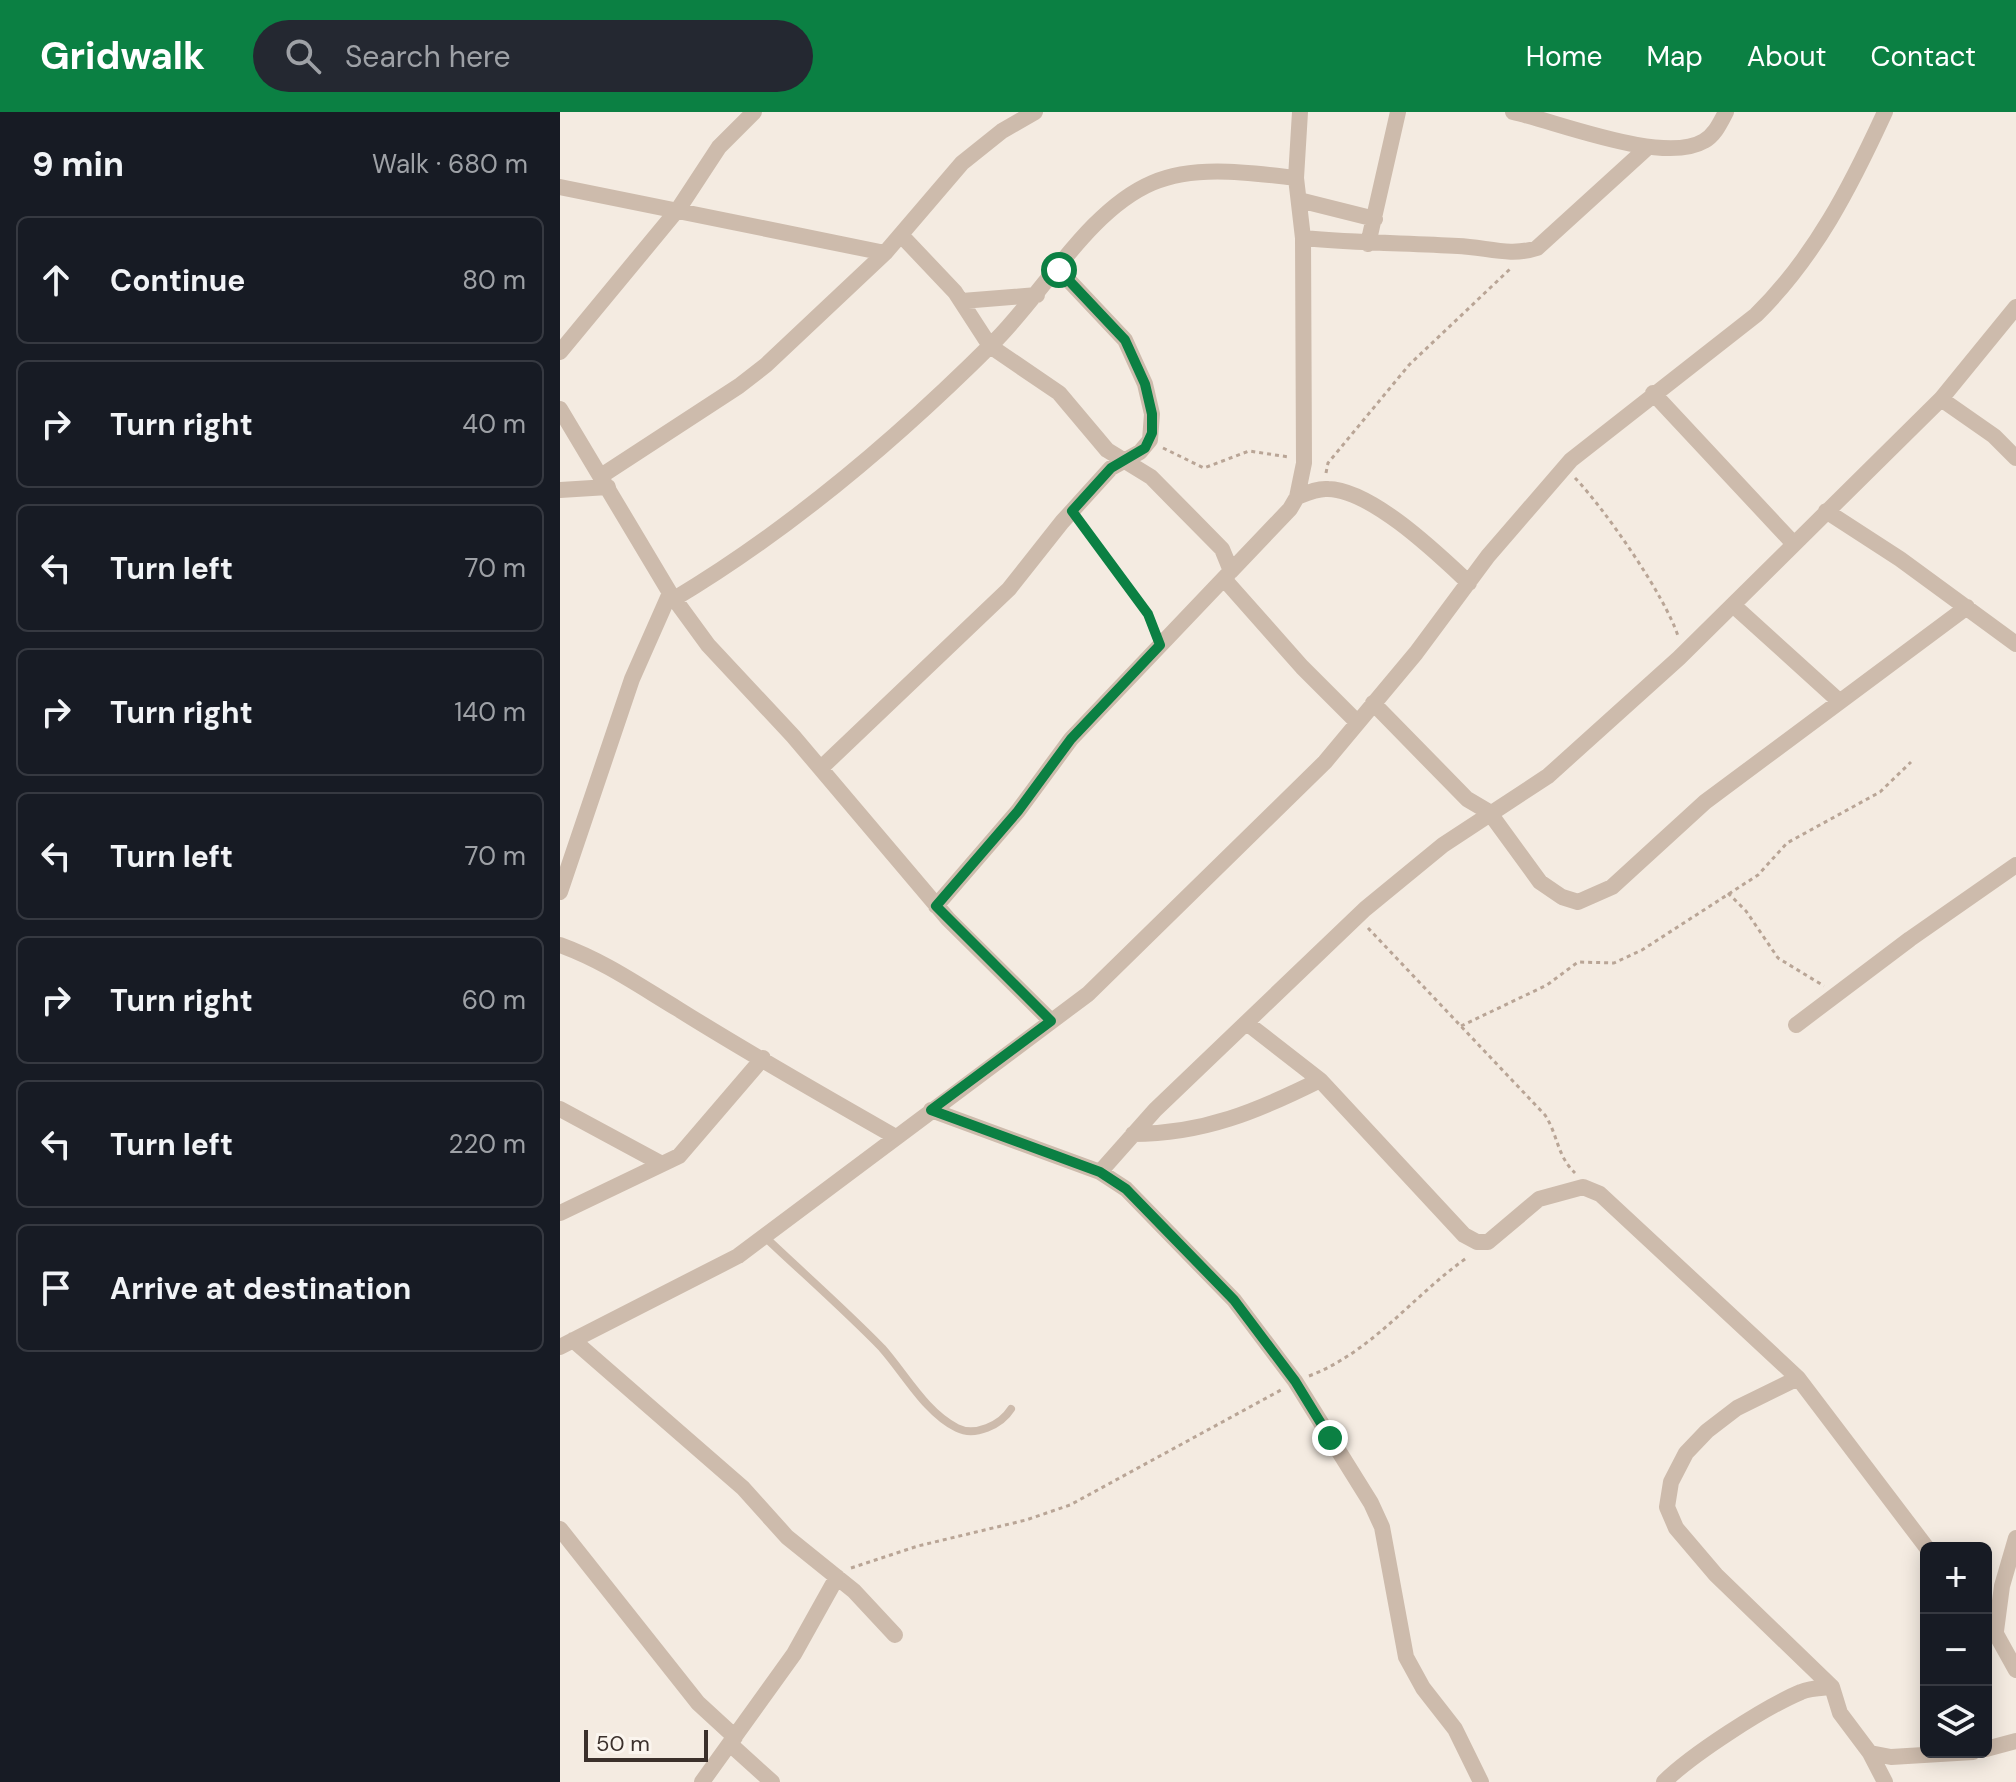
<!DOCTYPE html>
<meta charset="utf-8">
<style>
body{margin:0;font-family:"DM Sans",sans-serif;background:#242831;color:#f1f3f6}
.controls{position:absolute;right:24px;bottom:24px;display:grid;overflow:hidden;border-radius:12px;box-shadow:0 4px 20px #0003}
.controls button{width:72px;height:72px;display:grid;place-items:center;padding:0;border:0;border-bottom:2px solid #363941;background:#171b24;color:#f1f3f6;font:40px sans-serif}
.scale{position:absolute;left:24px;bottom:20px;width:124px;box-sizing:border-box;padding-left:8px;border:4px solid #3b302b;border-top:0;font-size:22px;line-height:28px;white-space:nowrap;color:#3b302b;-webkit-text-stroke:6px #fbf5ee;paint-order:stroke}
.stop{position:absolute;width:24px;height:24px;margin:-18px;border:6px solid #0b8043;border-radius:50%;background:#fff}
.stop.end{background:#0b8043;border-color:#fff;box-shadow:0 2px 8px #0008}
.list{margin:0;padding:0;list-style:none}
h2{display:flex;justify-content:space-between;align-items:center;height:104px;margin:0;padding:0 32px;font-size:34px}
h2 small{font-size:26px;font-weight:400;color:#9ea1a6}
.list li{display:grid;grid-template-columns:52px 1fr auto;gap:24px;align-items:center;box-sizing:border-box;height:128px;margin:0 16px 16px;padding:0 16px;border:2px solid #363941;border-radius:12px}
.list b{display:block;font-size:30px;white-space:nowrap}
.list em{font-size:26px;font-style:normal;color:#9ea1a6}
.icon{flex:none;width:44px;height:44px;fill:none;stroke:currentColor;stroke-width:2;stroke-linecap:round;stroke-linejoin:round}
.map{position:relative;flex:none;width:1456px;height:1670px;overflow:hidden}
header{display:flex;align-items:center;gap:48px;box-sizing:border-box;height:112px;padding:0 40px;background:#0b8043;color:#fff}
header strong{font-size:38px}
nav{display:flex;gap:44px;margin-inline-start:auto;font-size:28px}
.search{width:560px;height:72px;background:#242831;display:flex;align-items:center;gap:20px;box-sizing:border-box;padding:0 28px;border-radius:44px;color:#9ea1a6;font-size:30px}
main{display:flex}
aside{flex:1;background:#171b24}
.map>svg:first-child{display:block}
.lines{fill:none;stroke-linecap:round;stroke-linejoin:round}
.path{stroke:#b9a596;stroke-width:3;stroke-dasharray:4 4;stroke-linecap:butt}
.service{stroke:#cdbbac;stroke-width:8}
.minor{stroke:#cdbbac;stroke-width:16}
.route{stroke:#0b8043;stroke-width:10}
</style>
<header>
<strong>Gridwalk</strong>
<div class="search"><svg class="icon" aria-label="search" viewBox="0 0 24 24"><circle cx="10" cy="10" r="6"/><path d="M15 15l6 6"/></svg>Search here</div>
<nav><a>Home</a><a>Map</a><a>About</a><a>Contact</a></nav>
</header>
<main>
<aside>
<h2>9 min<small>Walk · 680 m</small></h2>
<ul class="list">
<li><svg class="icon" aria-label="ahead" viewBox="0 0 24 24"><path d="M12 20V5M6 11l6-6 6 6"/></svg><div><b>Continue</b></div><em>80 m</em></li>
<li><svg class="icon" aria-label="right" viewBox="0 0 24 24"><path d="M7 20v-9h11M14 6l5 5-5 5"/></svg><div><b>Turn right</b></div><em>40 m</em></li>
<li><svg class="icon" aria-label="left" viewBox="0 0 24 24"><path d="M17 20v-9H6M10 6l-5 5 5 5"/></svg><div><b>Turn left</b></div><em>70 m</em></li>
<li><svg class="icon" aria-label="right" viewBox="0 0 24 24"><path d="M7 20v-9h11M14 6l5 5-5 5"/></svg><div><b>Turn right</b></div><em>140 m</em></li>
<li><svg class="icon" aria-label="left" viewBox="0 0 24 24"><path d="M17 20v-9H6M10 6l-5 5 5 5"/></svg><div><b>Turn left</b></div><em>70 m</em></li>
<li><svg class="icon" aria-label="right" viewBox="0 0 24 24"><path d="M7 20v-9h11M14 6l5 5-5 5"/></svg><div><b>Turn right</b></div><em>60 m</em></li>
<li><svg class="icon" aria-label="left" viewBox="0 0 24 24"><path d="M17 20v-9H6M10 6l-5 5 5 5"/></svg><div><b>Turn left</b></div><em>220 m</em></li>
<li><svg class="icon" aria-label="arrive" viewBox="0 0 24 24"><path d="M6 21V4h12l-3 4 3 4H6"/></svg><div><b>Arrive at destination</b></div></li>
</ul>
</aside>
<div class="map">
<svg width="1456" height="1670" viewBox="0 0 1456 1670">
<rect width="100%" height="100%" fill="#f4ebe1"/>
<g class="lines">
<path class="path" d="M603 336 644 356 689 339 729 345
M766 361 768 351 849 253 950 157
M1015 366C1045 397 1105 484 1118 524
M522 411 588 502 594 517
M1168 781 1186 799 1218 846 1264 874
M808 816 985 1003C998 1023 997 1044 1015 1061
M901 914 987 873 1018 850 1054 851 1082 838 1198 763 1227 731 1320 680 1351 650
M749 1264C814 1239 853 1183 908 1145
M291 1456 358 1434 466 1408 510 1393 721 1278"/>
<path class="service" d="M206 1126C244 1162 285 1198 322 1236 345 1262 366 1301 397 1316 415 1325 441 1313 451 1297"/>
<path class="minor" d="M953 0C998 10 1104 53 1144 29 1155 23 1160 11 1166 0
M0 75 325 141
M739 88 815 107
M341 123 395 180 430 234 499 281 547 338 591 365 662 437 671 459
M743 126C795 131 846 131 898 134 926 135 950 145 977 136L1088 35
M808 132 838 0
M402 189 477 183
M0 240 119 96 159 35 194 0
M1093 281 1234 432
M1381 287 1434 324 1456 346
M0 297 110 481 148 533 233 624 388 807 491 909
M41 364 179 274 206 253 325 141 402 51 442 19 475 0
M0 378 48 375
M737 385C747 381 758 376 768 377 812 378 878 442 909 471
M1266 399 1340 447 1456 532
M664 467 742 555 797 610
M114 487C231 417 339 325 435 229 484 180 529 98 592 71 635 52 692 61 736 66
M1173 493 1279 589
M813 591 907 687 929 700 980 770 1002 785 1018 790 1052 775 1145 690 1407 495
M261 656 449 477 502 410 551 356 580 340 590 328 592 302 585 272 565 228 499 158
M0 780 72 567 110 481
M376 794 458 699 511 627 730 397 737 385 744 351 743 126 736 66 740 0
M0 833C44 849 78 873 118 897 188 941 262 983 334 1024
M688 912 760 968 904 1123 917 1130H928L979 1087 1023 1075 1040 1082 1238 1266 1367 1436
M1236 913 1350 827 1456 753
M0 997 102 1052
M371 998 540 1060 566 1077 674 1188 735 1269 811 1391 822 1415 846 1545 863 1576 895 1617 921 1670
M573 1022C643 1022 698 999 760 968
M540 1060 595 998 805 797 883 733 988 664 1119 546 1381 287 1456 195
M0 1101 119 1044 203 946
M13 1228 183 1376 227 1425 294 1479 335 1523
M0 1235 178 1144 528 882 765 650 856 541 928 444 1011 348 1196 203C1255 145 1291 74 1325 0
M1238 1266 1177 1296 1147 1319 1126 1341 1111 1370 1107 1395 1116 1416 1156 1463 1272 1575 1280 1601 1310 1641 1331 1645 1413 1640
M0 1417 138 1591 175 1625
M1426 1504 1456 1558
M1436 1519 1442 1474 1456 1426
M170 1632 212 1670
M1426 1637 1456 1629
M1310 1641 1325 1670
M142 1670 234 1542 277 1465
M1104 1670C1131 1643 1205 1595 1241 1580 1250 1576 1261 1576 1272 1575"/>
</g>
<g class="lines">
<path class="route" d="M499 158 565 228 585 272 592 302V321L585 336 551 356 512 399 588 502 600 533 511 627 458 699 376 794 491 909 371 998 540 1060 566 1077 674 1188 735 1269 770 1326"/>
</g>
</svg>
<div class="controls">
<button>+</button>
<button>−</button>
<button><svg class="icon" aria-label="layers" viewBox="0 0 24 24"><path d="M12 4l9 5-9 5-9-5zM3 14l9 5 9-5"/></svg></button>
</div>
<div class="scale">50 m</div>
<div class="stop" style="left:499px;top:158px"></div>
<div class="stop end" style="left:770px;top:1326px"></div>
</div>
</main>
